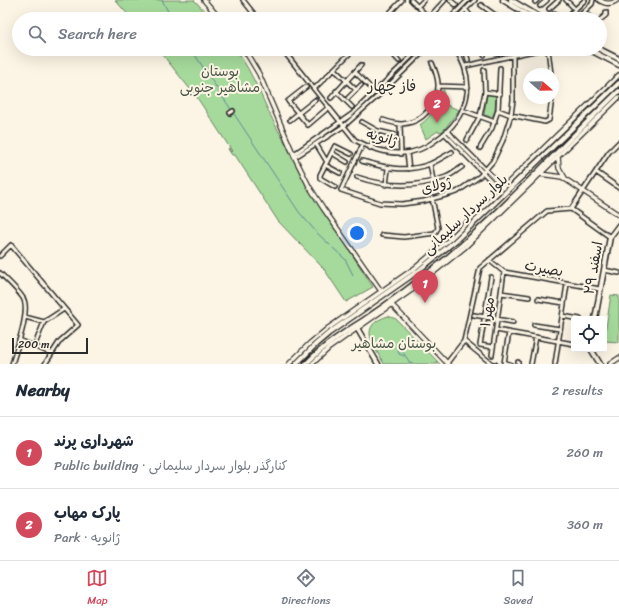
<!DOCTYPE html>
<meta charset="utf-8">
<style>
body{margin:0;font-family:Sriracha,"Playpen Sans Arabic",sans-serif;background:#f2f2f3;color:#1f2937}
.controls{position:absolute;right:12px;bottom:12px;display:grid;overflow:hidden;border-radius:4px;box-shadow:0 4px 16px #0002}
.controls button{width:36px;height:36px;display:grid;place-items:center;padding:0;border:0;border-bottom:1px solid #e0e1e3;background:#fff;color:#1f2937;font:20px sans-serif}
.compass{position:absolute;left:523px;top:68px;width:36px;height:36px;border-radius:50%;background:#fff;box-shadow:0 4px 16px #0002;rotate:110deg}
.scale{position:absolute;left:12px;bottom:10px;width:76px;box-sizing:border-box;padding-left:4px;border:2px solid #2b2b2b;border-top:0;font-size:11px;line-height:14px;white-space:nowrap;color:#2b2b2b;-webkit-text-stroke:3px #fcf5e5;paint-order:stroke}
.you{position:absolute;left:357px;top:233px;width:14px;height:14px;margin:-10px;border:3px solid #fff;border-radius:50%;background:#1a73e8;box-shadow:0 0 0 6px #1a73e833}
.badge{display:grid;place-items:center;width:26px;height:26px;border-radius:50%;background:#d1495b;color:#fff;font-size:13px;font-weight:700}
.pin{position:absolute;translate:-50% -33px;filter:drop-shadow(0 1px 2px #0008)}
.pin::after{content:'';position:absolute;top:21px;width:14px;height:12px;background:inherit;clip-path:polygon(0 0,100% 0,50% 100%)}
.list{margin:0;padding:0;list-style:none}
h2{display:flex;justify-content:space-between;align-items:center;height:52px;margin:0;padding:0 16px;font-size:17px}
h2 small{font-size:13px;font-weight:400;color:#747a83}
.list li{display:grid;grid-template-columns:26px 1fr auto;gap:12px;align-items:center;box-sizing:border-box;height:72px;padding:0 16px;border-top:1px solid #e0e1e3}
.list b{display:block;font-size:15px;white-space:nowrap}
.list p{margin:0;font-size:13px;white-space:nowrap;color:#747a83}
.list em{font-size:13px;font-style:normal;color:#747a83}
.icon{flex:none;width:22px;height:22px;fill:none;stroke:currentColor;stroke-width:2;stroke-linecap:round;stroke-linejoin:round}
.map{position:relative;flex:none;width:619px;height:364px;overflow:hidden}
.search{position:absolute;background:#fff;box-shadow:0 4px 16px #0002;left:12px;right:12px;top:12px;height:44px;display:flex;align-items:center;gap:10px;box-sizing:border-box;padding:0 14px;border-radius:22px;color:#747a83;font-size:15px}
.sheet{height:196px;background:#fff}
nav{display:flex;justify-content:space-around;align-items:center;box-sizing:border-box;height:56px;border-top:1px solid #e0e1e3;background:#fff;font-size:11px;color:#747a83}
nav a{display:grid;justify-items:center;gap:2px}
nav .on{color:#d1495b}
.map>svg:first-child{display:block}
.green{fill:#a6da9c;stroke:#688264}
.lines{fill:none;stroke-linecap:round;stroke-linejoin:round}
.stream{stroke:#5c8996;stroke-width:1}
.minor-casing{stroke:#2b2b2b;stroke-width:6}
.tertiary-casing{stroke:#2b2b2b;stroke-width:6}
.secondary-casing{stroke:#2b2b2b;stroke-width:7}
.minor{stroke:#fcf5e5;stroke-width:3}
.tertiary{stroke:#fcf5e5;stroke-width:3.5}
.secondary{stroke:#fcf5e5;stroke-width:4}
.labels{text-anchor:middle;stroke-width:4;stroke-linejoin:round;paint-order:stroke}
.park-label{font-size:14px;fill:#4a5747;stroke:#fcf5e5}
.street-label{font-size:14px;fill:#2b2b2b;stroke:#fcf5e5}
.neighbourhood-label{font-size:15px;fill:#2b2b2b;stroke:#fcf5e5}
</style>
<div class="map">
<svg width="619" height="364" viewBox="0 0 619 364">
<rect width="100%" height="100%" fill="#fcf5e5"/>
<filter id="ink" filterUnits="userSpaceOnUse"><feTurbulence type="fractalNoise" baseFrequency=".025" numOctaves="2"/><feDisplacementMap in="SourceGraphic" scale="8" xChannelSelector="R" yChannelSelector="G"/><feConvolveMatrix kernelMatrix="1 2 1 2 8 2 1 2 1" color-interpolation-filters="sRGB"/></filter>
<g filter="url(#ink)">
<path class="green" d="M115 0H194L212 19H132Z
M158 49H235C254 73 263 103 278 130 307 184 340 236 373 287L346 302 324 269 278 221 235 155H232L228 149 229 148 231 152 232 151 198 99Z
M444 90 443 100 444 104 459 110 444 130 441 132 438 131 426 139 420 125C432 116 438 106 442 91Z
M487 94 496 95 495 111 492 117 484 115Z
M611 295 619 296V342L604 341Z
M388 316 396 319 440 364H384C373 344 357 326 388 316Z"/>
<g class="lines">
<path class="stream" d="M162 0 172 19
M191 49 299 212 317 233 330 245
M333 248 345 259 353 275
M398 348 402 351 411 364
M398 349 399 354 404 356"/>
<defs>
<path id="minor" d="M243 0 258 19
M411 0 430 19
M450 0 456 5
M566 0 575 9
M535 2 537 0
M481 5 495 15 491 19
M418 6 424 0
M540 6 547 0
M465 9 473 19
M549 9 559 0
M584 12 592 19
M433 13 445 0
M554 13 569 19
M384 19 402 0
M406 19H407
M449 19 468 0
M456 19 475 0
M570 19V14L585 0
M576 19 592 4 593 0
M600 20 606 15V12
M282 49 355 140C370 148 385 154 402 153 414 153 427 147 436 140 468 118 478 82 455 49
M388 49 399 61
M465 49 468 60
M483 49 484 55
M498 49 499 53
M548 49 551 74
M465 66 543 49
M334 69 356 90
M355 72 372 89
M438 86 468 87
M306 87 288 101 308 125 329 107
M314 89 354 49
M336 91 352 107
M485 92 500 94
M331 98 361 65
M348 98 361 85
M462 110 495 122
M498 110 500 68
M230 113 233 111
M290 120 315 100
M383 120C389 122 395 124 402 124 422 123 439 104 438 84 438 77 435 70 432 63
M362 122 378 131 395 135
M400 124 401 154
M448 131 453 137 504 188
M445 134 501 191
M467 140 480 116 485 92 484 70
M316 144 327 162
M363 144 341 190 380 203 402 204 424 201 457 192 480 176 493 161 503 140 511 115 513 100V55
M370 148 378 131
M480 148 492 128 498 110 511 115 545 122 549 120 552 98
M332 153 347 162
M407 153 409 169
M294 154 352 114 419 49
M295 157 344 126 379 95 426 49
M362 161C386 168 406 173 430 164 437 161 445 156 452 152
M430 164 433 180
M325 165 340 173
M596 172 619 188
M357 177C386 187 417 188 446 177 452 175 457 170 462 167
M386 185 388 169
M335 187 320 178V175L335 146 351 154
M571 209 609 152 619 142
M382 235 404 237 435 233 438 228 432 198
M0 256 11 245 78 325 60 341 45 364
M489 260 504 272 600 289
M604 270 619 273
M0 273C7 280 18 290 23 298 31 310 16 350 12 364
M491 277 480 345 493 347
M501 293 529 297
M538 299 564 303
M474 315 513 322
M562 316 580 319
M25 317 44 322
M534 325 560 329
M496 330 574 344
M509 332 504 363 510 364
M19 340 51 353
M464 341 480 268 547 211 571 209 610 237
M34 347 44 322 64 309
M492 355 504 272
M447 363 464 341 492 364H495
M518 364V362
M531 364 536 337
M555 364 567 284"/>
<path id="tertiary" d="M204 0 220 19
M599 0C605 4 611 5 617 0
M244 49 259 74 295 158 309 186 323 208 381 291
M558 157 559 168 565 178
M540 174 562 177 619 215
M392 305 448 364
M289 364 310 343 327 329 415 268 450 239 619 75
M312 364 329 348 413 289 464 248 619 97
M610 364 619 358"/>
<path id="secondary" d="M503 0 534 19
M511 0 543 19
M588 49 619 65
M599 49 619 59
M595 319 610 237 619 225
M357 328 378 364
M591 349 600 364
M296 364 316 344 329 333 418 271 455 241 619 83
M306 364C323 346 343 333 364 320 392 301 420 280 447 258 508 206 561 146 619 91"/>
</defs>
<use href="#minor" class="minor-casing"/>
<use href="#tertiary" class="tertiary-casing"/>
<use href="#secondary" class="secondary-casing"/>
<use href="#minor" class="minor"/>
<use href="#tertiary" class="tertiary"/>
<use href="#secondary" class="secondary"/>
</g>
</g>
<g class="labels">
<g class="park-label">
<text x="220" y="76">بوستان<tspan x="220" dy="16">مشاهیر جنوبی</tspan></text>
<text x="394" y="348">بوستان مشاهیر</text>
</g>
<g class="street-label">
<text transform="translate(382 137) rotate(16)" y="5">ژانویه</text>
<text transform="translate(436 185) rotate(-16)" y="5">ژولای</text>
<text transform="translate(465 214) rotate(-43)" y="5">بلوار سردار سلیمانی</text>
<text transform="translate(544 268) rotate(10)" y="5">بصیرت</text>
<text transform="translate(593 268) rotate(-80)" y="5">۲۹ اسفند</text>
<text transform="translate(487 312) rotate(-82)" y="5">مهر ۱</text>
</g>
<g class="neighbourhood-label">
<text x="392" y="91">فاز چهار</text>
</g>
</g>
</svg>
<div class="controls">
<button><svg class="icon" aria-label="locate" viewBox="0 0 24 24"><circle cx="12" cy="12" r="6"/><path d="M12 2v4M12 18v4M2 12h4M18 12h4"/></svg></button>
</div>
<svg class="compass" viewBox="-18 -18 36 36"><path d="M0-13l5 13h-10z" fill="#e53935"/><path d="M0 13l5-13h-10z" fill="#747a83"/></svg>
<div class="scale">200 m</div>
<div class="you"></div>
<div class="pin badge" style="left:425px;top:303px">1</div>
<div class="pin badge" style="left:437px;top:123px">2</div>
<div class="search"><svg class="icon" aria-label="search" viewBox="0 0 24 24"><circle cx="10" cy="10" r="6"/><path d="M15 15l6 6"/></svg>Search here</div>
</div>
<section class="sheet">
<h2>Nearby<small>2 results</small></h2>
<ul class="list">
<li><span class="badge">1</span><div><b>شهرداری پرند</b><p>Public building · کنارگذر بلوار سردار سلیمانی</p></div><em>260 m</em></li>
<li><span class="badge">2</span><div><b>پارک مهاب</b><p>Park · ژانویه</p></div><em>360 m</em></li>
</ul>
</section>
<nav>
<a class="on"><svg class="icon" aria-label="map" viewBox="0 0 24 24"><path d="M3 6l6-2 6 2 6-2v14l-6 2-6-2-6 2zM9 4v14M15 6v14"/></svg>Map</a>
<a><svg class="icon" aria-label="directions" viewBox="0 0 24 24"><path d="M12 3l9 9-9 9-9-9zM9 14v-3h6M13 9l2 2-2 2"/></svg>Directions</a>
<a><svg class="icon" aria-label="saved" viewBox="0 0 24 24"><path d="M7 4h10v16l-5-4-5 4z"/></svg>Saved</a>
</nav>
